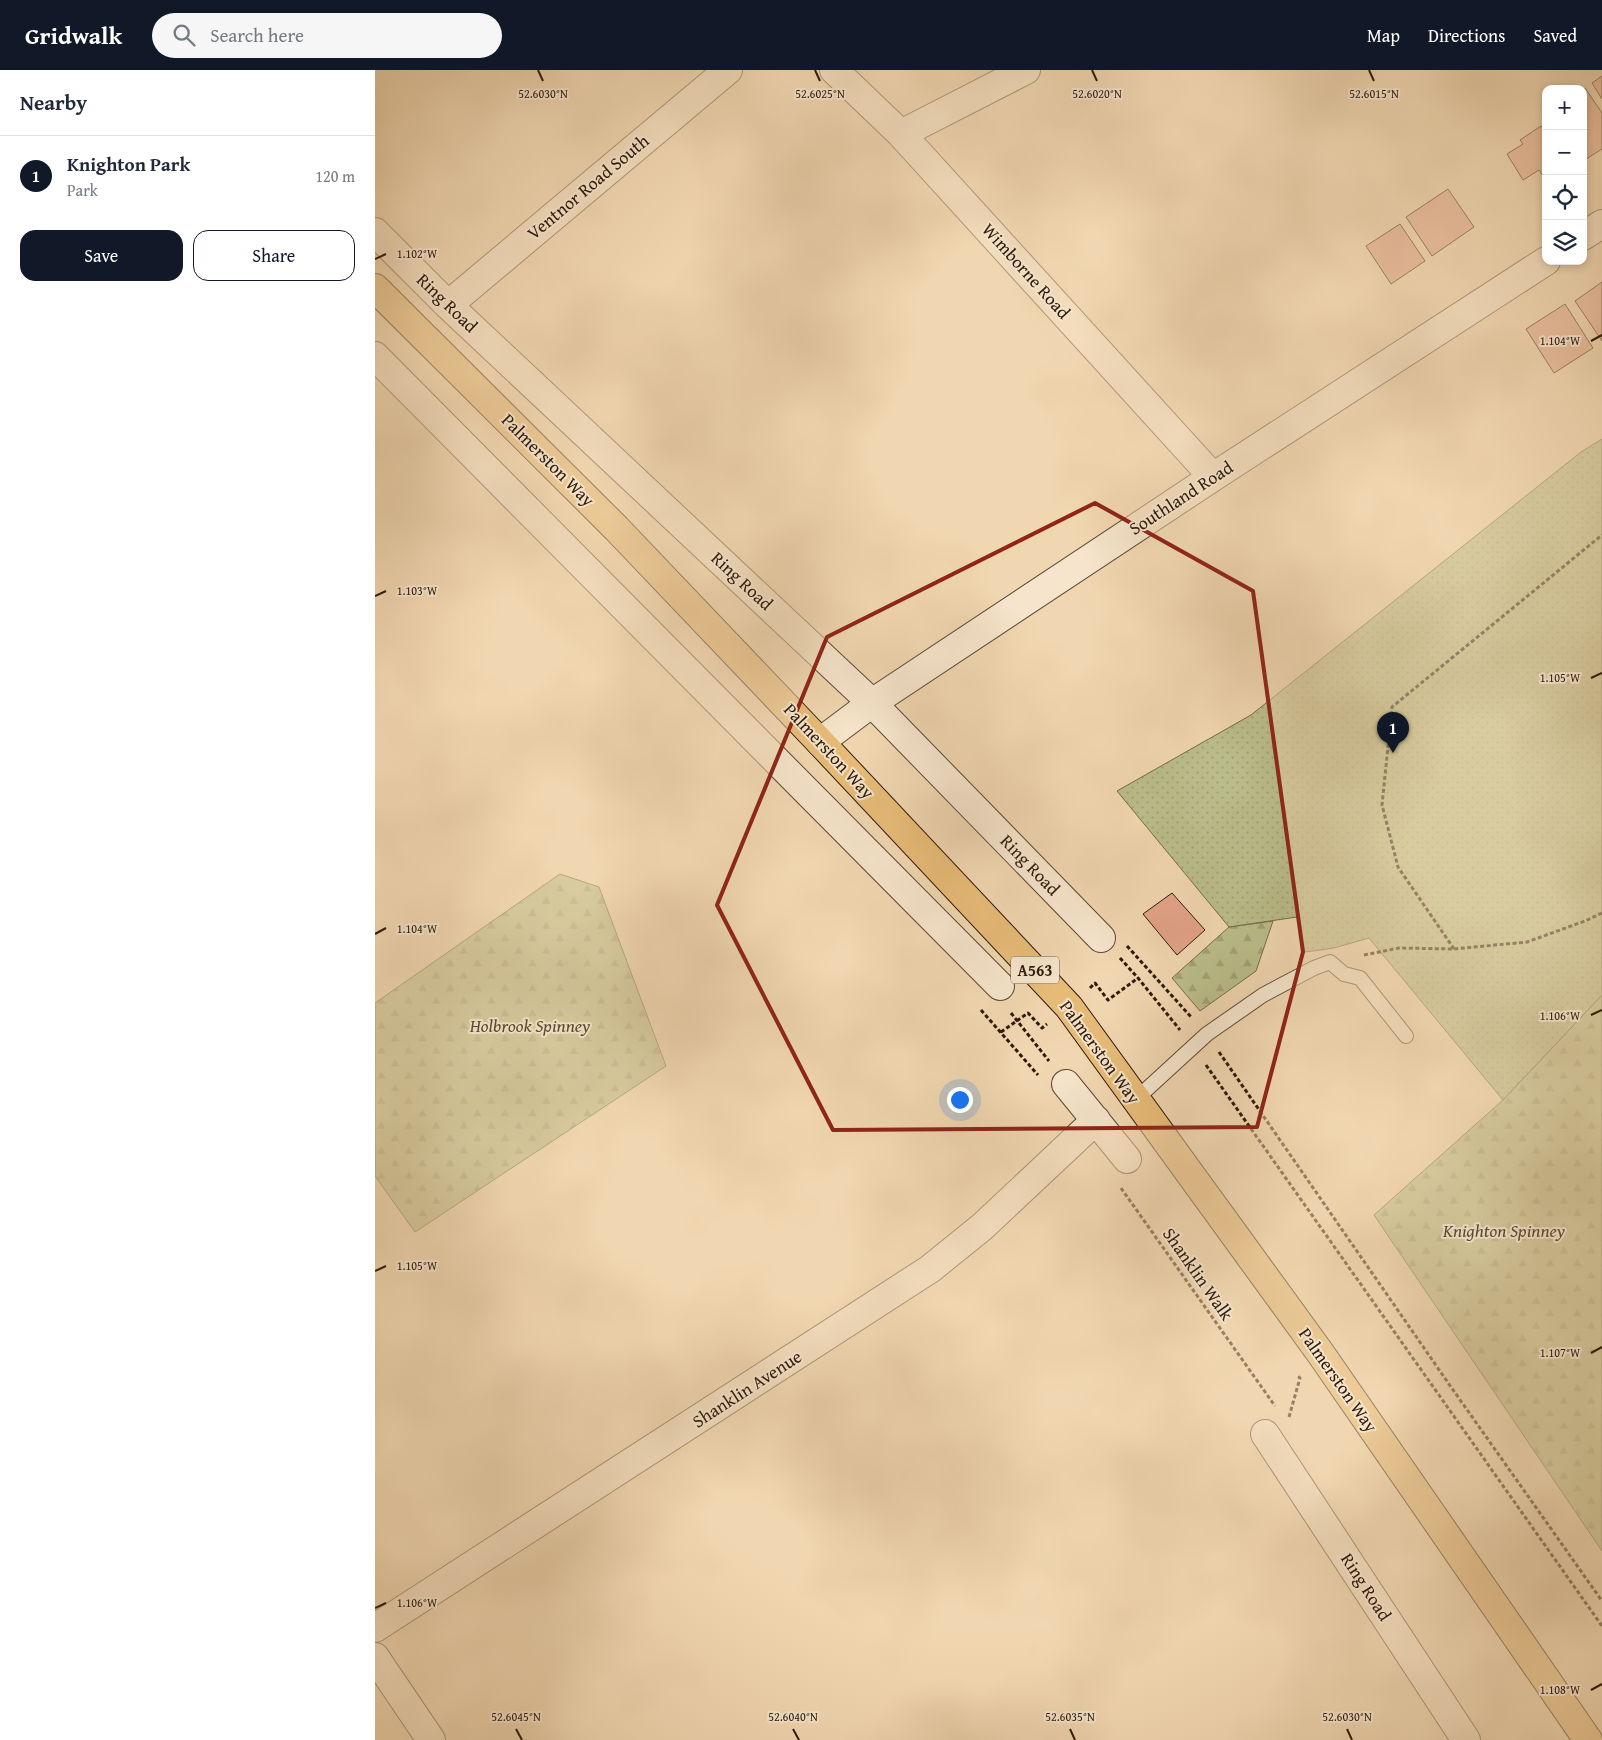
<!DOCTYPE html>
<meta charset="utf-8">
<style>
body{margin:0;font-family:"Gentium Book Plus",serif;background:#f6f6f7;color:#1f2937}
.controls{position:absolute;right:15px;top:15px;display:grid;overflow:hidden;border-radius:10px;box-shadow:0 2px 8px #0003}
.controls button{width:45px;height:45px;display:grid;place-items:center;padding:0;border:0;border-bottom:1px solid #e0e1e3;background:#fff;color:#1f2937;font:25px sans-serif}
.you{position:absolute;left:584px;top:1029px;width:18px;height:18px;margin:-12px;border:4px solid #fff;border-radius:50%;background:#1a73e8;box-shadow:0 0 0 8px #1a73e833}
.badge{display:grid;place-items:center;width:32px;height:32px;border-radius:50%;background:#111827;color:#fff;font-size:16px;font-weight:700}
.pin{position:absolute;translate:-50% -41px;filter:drop-shadow(0 1px 2px #0008)}
.pin::after{content:'';position:absolute;top:26px;width:18px;height:15px;background:inherit;clip-path:polygon(0 0,100% 0,50% 100%)}
.list{margin:0;padding:0;list-style:none}
h2{display:flex;justify-content:space-between;align-items:center;height:65px;margin:0;padding:0 20px;font-size:21px}
h2 small{font-size:16px;font-weight:400;color:#747a83}
.list li{display:grid;grid-template-columns:32px 1fr auto;gap:15px;align-items:center;box-sizing:border-box;height:80px;padding:0 20px;border-top:1px solid #e0e1e3}
.list b{display:block;font-size:19px;white-space:nowrap}
.list p{margin:0;font-size:16px;white-space:nowrap;color:#747a83}
.list em{font-size:16px;font-style:normal;color:#747a83}
.actions{display:flex;gap:10px;padding:15px 20px}
.actions a{flex:1;padding:11px 0;border:1px solid #111827;border-radius:15px;text-align:center;font-size:18px;color:#111827}
.actions .main{background:#111827;color:#fff}
.icon{flex:none;width:28px;height:28px;fill:none;stroke:currentColor;stroke-width:2;stroke-linecap:round;stroke-linejoin:round}
.map{position:relative;flex:none;width:1227px;height:1670px;overflow:hidden}
header{display:flex;align-items:center;gap:30px;box-sizing:border-box;height:70px;padding:0 25px;background:#111827;color:#fff}
header strong{font-size:24px}
nav{display:flex;gap:28px;margin-inline-start:auto;font-size:18px}
.search{width:350px;height:45px;background:#f6f6f7;display:flex;align-items:center;gap:12px;box-sizing:border-box;padding:0 18px;border-radius:28px;color:#747a83;font-size:19px}
main{display:flex}
aside{flex:1;background:#fff}
.map>svg:first-child{display:block}
.forest{fill:url(#forest-firs);stroke:#746c4b}
.park{fill:url(#park-dots);stroke:#746c4b}
.building{fill:#e5a48a;stroke:#2c1a0b}
.lines{fill:none;stroke-linecap:round;stroke-linejoin:round}
.lane-casing{stroke:#5d4934;stroke-width:16}
.street-casing{stroke:#5d4934;stroke-width:30}
.highway-casing{stroke:#2c1a0b;stroke-width:30}
.path{stroke:#2c1a0b;stroke-width:3;stroke-dasharray:4 2.5;stroke-linecap:butt}
.lane{stroke:#f6e5cc;stroke-width:14}
.street{stroke:#f6e5cc;stroke-width:28}
.highway{stroke:#e8bc78;stroke-width:28}
.marked{fill:none;stroke:#8f2418;stroke-width:4;stroke-linejoin:round}
.ticks{fill:none;stroke:#2c1a0b;stroke-width:2}
.labels{text-anchor:middle;stroke-width:4;stroke-linejoin:round;paint-order:stroke}
.shield{fill:#f6e5cc;stroke:#695745;stroke-width:1}
.shield-label{font-size:16px;font-weight:bold;fill:#2c1a0b}
.street-label{font-size:18px;fill:#2c1a0b;stroke:#f6e5cc}
.park-label{font-size:18px;font-style:italic;fill:#574b31;stroke:#f6e5cc}
.ticks-label{font-size:12px;text-anchor:middle;fill:#2c1a0b;stroke:#f6e5cc;stroke-width:4;stroke-linejoin:round;paint-order:stroke}
</style>
<header>
<strong>Gridwalk</strong>
<div class="search"><svg class="icon" aria-label="search" viewBox="0 0 24 24"><circle cx="10" cy="10" r="6"/><path d="M15 15l6 6"/></svg>Search here</div>
<nav><a>Map</a><a>Directions</a><a>Saved</a></nav>
</header>
<main>
<aside>
<h2>Nearby<small></small></h2>
<ul class="list">
<li><span class="badge">1</span><div><b>Knighton Park</b><p>Park</p></div><em>120 m</em></li>
</ul>
<div class="actions"><a class="main">Save</a><a>Share</a></div>
</aside>
<div class="map">
<svg width="1227" height="1670" viewBox="0 0 1227 1670">
<defs>
<pattern id="forest-firs" width="22" height="20" patternUnits="userSpaceOnUse" patternTransform="scale(1.25)"><rect width="22" height="20" fill="#bbbe8b"/><path d="M5 1l3.5 6h-7zM16 11l3.5 6h-7z" fill="#a1a377"/></pattern>
<pattern id="park-dots" width="8" height="8" patternUnits="userSpaceOnUse" patternTransform="scale(1.25)"><rect width="8" height="8" fill="#bbbe8b"/><path d="M2 2h.1M6 6h.1" fill="none" stroke="#a1a377" stroke-width="1.8" stroke-linecap="round"/></pattern>
</defs>
<rect width="100%" height="100%" fill="#f1d7b1"/>
<filter id="stains"><feTurbulence type="fractalNoise" baseFrequency=".004" numOctaves="4"/><feColorMatrix values="0 0 0 0 .2 0 0 0 0 .09 0 0 0 0 .02 0 0 0 .5 -.17"/></filter>
<radialGradient id="worn" r=".72"><stop offset=".6" stop-color="#630" stop-opacity="0"/><stop offset="1" stop-color="#630" stop-opacity=".3"/></radialGradient>
<path class="forest" d="M185 804 224 817 291 996 40 1162 0 1106V933Z
M898 851 881 901 825 941 797 908 854 857Z
M1227 925V1481L999 1145 1128 1030Z"/>
<path class="park" d="M1227 369V925L1128 1030 994 868 959 878 930 882 922 847 854 857 742 721 876 645 1206 382Z"/>
<path class="building" d="M1227 6V29L1217 13Z
M1210 18 1227 43V79L1208 91V19Z
M1166 56 1171 63V111L1164 100 1148 110 1132 84 1148 74 1145 70Z
M1073 119 1099 157 1057 186 1031 147Z
M1025 154 1050 191 1016 214 991 176Z
M1227 212V271L1200 231Z
M1190 234 1218 278 1179 303 1151 259Z
M797 823 830 860 802 885 768 844Z"/>
<g class="lines">
<defs>
<path id="lane" d="M760 1030 832 964 888 925 939 898 955 892 969 904 985 908 1031 966"/>
<path id="street" d="M459 0 526 64 838 407
M526 64 651 0
M0 162 73 235 497 633 726 868
M1208 166 1227 154
M73 235 353 0
M0 286 625 916
M445 672 497 633 838 407 1171 191
M691 1014 752 1089
M890 1364 1091 1670
M0 1558 555 1199 607 1157 721 1050
M0 1587 56 1670"/>
<path id="highway" d="M0 218 241 458 445 672 694 937 946 1284 1213 1670"/>
</defs>
<use href="#lane" class="lane-casing"/>
<use href="#street" class="street-casing"/>
<use href="#highway" class="highway-casing"/>
<path class="path" d="M752 876 817 948
M1079 879 1023 797 1007 735 1017 637 1227 465
M989 885 1024 878 1079 879 1152 872 1210 851 1227 843
M745 888 763 908 805 960
M715 918 720 913 733 930 763 908
M606 940 663 1005
M636 943 674 991
M626 962 653 943 667 958 672 954
M844 982 1076 1317 1227 1531
M831 995 1227 1556
M746 1118 900 1336
M914 1347 925 1308 923 1306"/>
<use href="#lane" class="lane"/>
<use href="#street" class="street"/>
<use href="#highway" class="highway"/>
</g>
<path d="M0 0H1227V1670H0ZM720 433 878 521 928 882 882 1057 458 1060 342 835 452 567Z" fill="#f1d7b1" fill-opacity=".55" fill-rule="evenodd"/>
<path class="marked" d="M720 433 878 521 928 882 882 1057 458 1060 342 835 452 567Z"/>
<path class="ticks" d="M163 0 168 11M440 0 445 11M717 0 722 11M994 0 999 11M0 189 11 184M1216 271 1227 265M0 526 11 521M1216 608 1227 603M0 864 11 858M1216 945 1227 940M0 1201 11 1196M1216 1283 1227 1277M0 1538 11 1533M1216 1620 1227 1614M141 1659 147 1670M418 1659 424 1670M695 1659 700 1670M972 1659 977 1670"/>
<g class="labels">
<rect class="shield" x="636" y="886.5" width="48" height="27" rx="4"/>
<g class="shield-label">
<text x="660" y="906">A563</text>
</g>
<g class="street-label">
<text transform="translate(213 117) rotate(-40)" y="6">Ventnor Road South</text>
<text transform="translate(651 201) rotate(48)" y="6">Wimborne Road</text>
<text transform="translate(72 233) rotate(44)" y="6">Ring Road</text>
<text transform="translate(173 390) rotate(45)" y="6">Palmerston Way</text>
<text transform="translate(806 428) rotate(-33)" y="6">Southland Road</text>
<text transform="translate(367 511) rotate(43)" y="6">Ring Road</text>
<text transform="translate(454 681) rotate(47)" y="6">Palmerston Way</text>
<text transform="translate(655 795) rotate(46)" y="6">Ring Road</text>
<text transform="translate(725 982) rotate(54)" y="6">Palmerston Way</text>
<text transform="translate(823 1204) rotate(55)" y="6">Shanklin Walk</text>
<text transform="translate(963 1310) rotate(55)" y="6">Palmerston Way</text>
<text transform="translate(372 1319) rotate(-33)" y="6">Shanklin Avenue</text>
<text transform="translate(991 1517) rotate(57)" y="6">Ring Road</text>
</g>
<g class="park-label">
<text x="155" y="962">Holbrook Spinney</text>
<text x="1129" y="1167">Knighton Spinney</text>
</g>
</g>
<g class="ticks-label">
<text x="168" y="28">52.6030°N</text>
<text x="445" y="28">52.6025°N</text>
<text x="722" y="28">52.6020°N</text>
<text x="999" y="28">52.6015°N</text>
<text x="42" y="188">1.102°W</text>
<text x="1185" y="275">1.104°W</text>
<text x="42" y="525">1.103°W</text>
<text x="1185" y="612">1.105°W</text>
<text x="42" y="863">1.104°W</text>
<text x="1185" y="950">1.106°W</text>
<text x="42" y="1200">1.105°W</text>
<text x="1185" y="1287">1.107°W</text>
<text x="42" y="1537">1.106°W</text>
<text x="1185" y="1624">1.108°W</text>
<text x="141" y="1651">52.6045°N</text>
<text x="418" y="1651">52.6040°N</text>
<text x="695" y="1651">52.6035°N</text>
<text x="972" y="1651">52.6030°N</text>
</g>
<rect width="100%" height="100%" filter="url(#stains)"/>
<rect width="100%" height="100%" fill="url(#worn)"/>
</svg>
<div class="controls">
<button>+</button>
<button>−</button>
<button><svg class="icon" aria-label="locate" viewBox="0 0 24 24"><circle cx="12" cy="12" r="6"/><path d="M12 2v4M12 18v4M2 12h4M18 12h4"/></svg></button>
<button><svg class="icon" aria-label="layers" viewBox="0 0 24 24"><path d="M12 4l9 5-9 5-9-5zM3 14l9 5 9-5"/></svg></button>
</div>
<div class="you"></div>
<div class="pin badge" style="left:1018px;top:683px">1</div>
</div>
</main>
